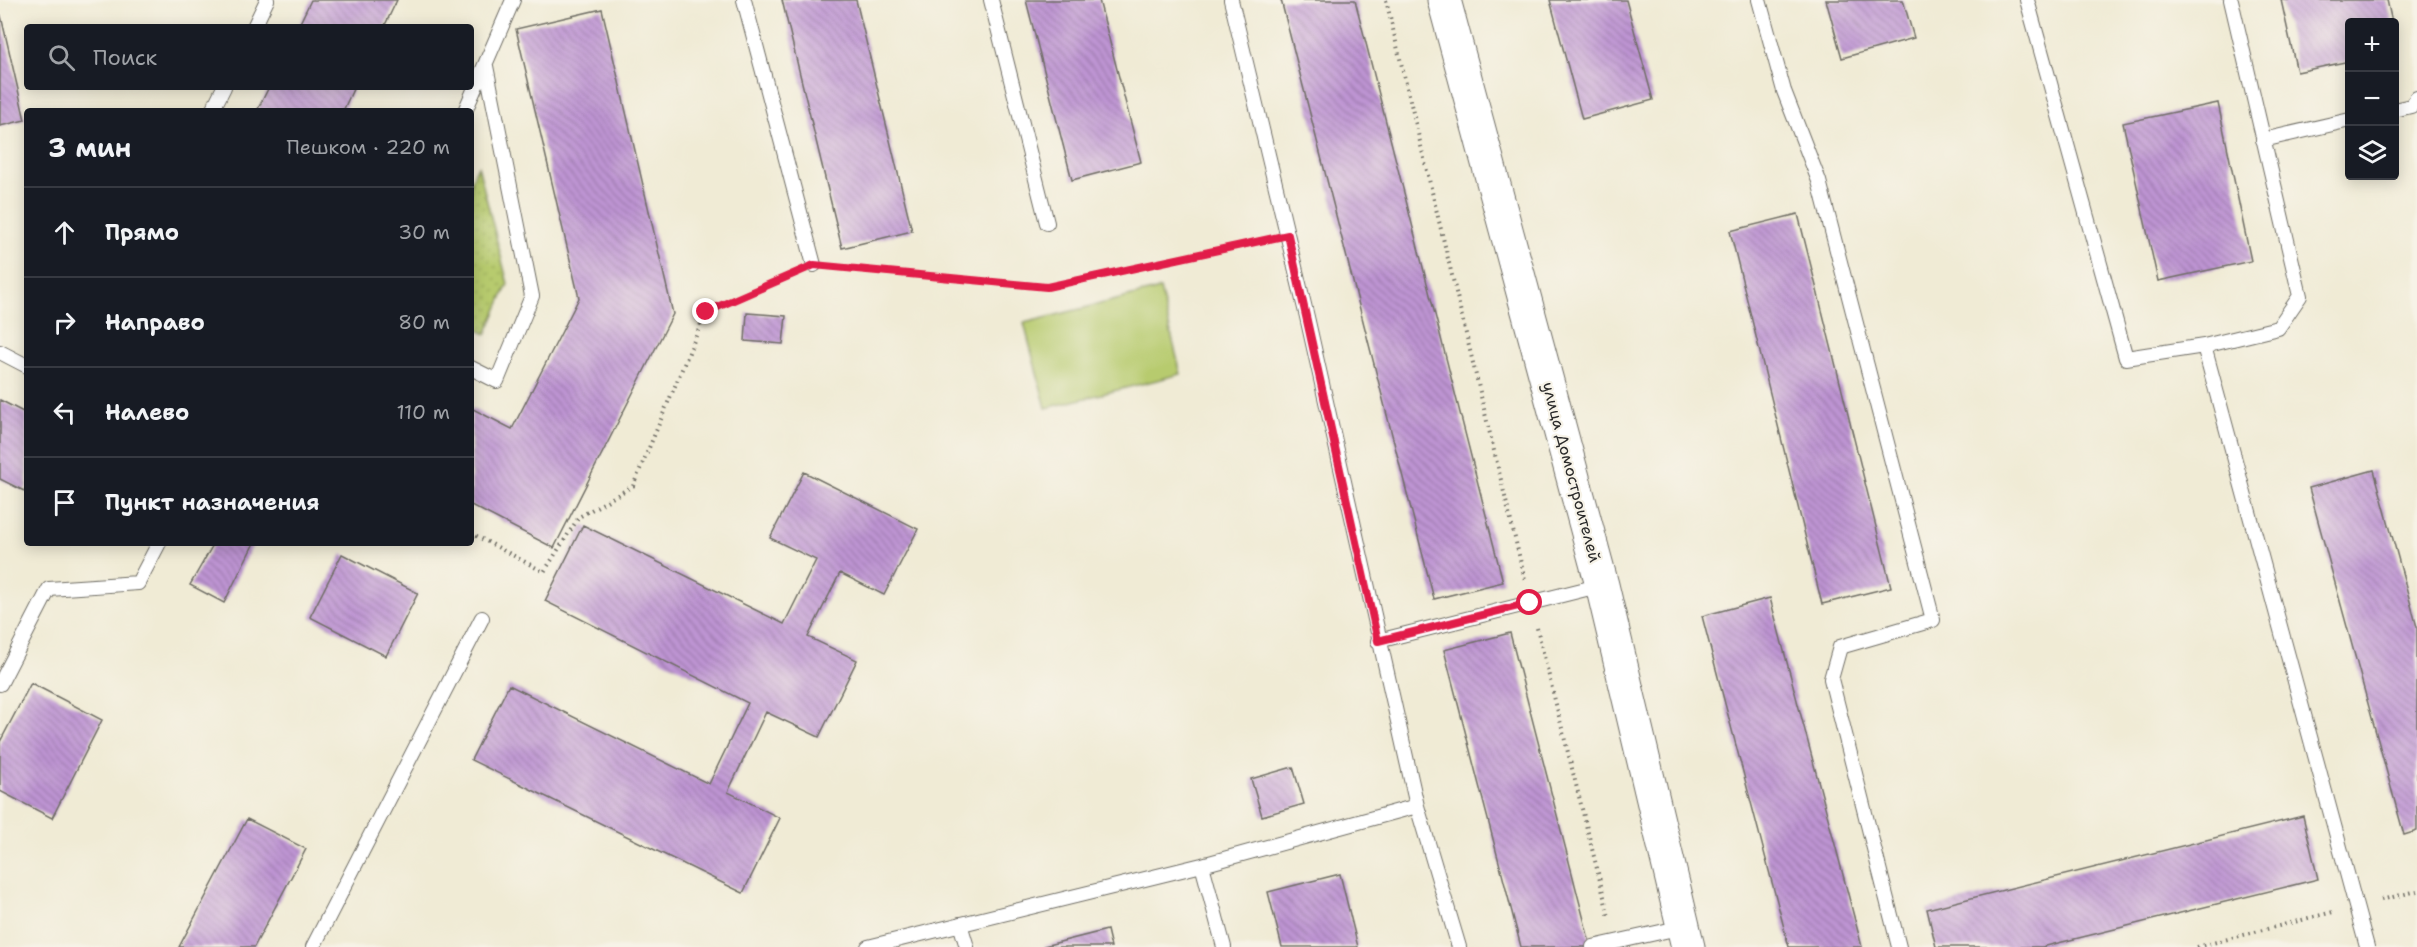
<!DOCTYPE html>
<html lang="ru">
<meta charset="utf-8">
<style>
body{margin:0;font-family:"Shantell Sans",sans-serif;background:#242831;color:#f1f3f6}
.controls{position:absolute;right:18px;top:18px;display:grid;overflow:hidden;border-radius:6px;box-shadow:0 3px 15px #0003}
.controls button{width:54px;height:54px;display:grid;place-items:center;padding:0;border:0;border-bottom:2px solid #363941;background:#171b24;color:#f1f3f6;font:30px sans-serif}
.stop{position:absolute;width:18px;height:18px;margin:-14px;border:4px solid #e11d48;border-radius:50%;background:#fff}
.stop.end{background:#e11d48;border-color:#fff;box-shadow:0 2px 6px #0008}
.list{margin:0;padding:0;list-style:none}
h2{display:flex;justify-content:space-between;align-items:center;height:78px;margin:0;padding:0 24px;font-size:26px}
h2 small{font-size:20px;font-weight:400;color:#9ea1a6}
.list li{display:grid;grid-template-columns:39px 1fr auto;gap:18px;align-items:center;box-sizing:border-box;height:90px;padding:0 24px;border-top:2px solid #363941}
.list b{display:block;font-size:22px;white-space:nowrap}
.list em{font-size:20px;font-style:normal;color:#9ea1a6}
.icon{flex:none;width:33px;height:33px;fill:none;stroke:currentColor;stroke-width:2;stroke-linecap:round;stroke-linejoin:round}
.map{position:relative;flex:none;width:2417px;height:947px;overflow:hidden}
.search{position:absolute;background:#171b24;box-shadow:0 3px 15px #0003;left:24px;top:24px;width:450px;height:66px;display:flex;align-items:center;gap:15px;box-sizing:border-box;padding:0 21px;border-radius:6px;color:#9ea1a6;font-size:22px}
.panel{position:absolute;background:#171b24;box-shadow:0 3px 15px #0003;left:24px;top:108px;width:450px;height:438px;border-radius:6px}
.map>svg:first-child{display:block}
.grass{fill:#b7cb6e;stroke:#717b4c;stroke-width:1.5}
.park{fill:url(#park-dots);stroke:#717b4c;stroke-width:1.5}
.building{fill:url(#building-back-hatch)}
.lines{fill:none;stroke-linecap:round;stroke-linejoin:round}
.lane-casing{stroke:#706e66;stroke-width:16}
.secondary-casing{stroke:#706e66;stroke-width:35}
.path{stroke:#706e66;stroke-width:4;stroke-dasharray:1.5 4.5;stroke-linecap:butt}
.lane{stroke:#fff;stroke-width:14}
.secondary{stroke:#fff;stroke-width:33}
.route{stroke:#e11d48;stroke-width:8}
.labels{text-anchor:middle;stroke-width:4.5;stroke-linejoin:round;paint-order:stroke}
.street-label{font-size:16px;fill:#2b2b2b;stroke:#f7f3e8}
</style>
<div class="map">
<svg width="2417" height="947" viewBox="0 0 2417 947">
<defs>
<pattern id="park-dots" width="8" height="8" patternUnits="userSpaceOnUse" patternTransform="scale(1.5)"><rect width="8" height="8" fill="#b7cb6e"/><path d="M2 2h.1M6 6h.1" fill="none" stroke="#9eae5f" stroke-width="1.8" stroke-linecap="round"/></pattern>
<pattern id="building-back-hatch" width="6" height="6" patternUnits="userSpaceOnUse" patternTransform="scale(1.5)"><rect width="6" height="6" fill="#be94d3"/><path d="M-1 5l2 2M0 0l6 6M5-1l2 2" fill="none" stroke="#9b79ab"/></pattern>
</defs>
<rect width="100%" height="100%" fill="#f7f3e8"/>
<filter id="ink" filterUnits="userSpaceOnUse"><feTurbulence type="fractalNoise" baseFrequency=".0167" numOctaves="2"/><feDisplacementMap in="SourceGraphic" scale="12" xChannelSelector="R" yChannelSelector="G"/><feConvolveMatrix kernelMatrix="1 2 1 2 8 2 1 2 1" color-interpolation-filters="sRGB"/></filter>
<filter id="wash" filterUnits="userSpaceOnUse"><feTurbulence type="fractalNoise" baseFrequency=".008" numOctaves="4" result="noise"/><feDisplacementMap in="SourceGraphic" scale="24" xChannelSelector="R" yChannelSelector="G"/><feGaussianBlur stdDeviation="1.35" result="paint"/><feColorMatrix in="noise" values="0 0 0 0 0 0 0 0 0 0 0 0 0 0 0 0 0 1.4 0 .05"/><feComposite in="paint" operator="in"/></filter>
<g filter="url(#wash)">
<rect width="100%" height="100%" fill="#f0ebd5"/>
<path class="grass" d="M1160 289 1181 374 1046 408 1024 323Z"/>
<path class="park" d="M478 166 508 284 486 334 471 326V181Z"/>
<g id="blocks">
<path class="building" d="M311 0H397L384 27H298Z
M782 0H856L912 231 842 248Z
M1026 0H1099L1141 162 1072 180Z
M1281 0H1355L1503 582 1434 599Z
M1550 0H1626L1653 100 1582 119Z
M1826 0H1903L1914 38 1842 58Z
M2281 0H2387L2392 22H2350V61L2297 72Z
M602 9 673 314 554 548 471 505V408L512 429 579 298 516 29Z
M1 16 25 120 0 126V17Z
M269 87H354L343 111H257Z
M2218 103 2251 261 2158 281 2123 123Z
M1798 214 1891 587 1822 604 1730 231Z
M747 313 786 316 783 344 745 341Z
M0 400 27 414V485L24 491 0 479Z
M2374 470 2417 627V831L2404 835 2309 488Z
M804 472 918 529 884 595 840 573 808 637 857 660 819 737 766 712 728 792 780 818 743 893 471 760 509 685 709 784 748 703 545 601 583 525 784 624 816 560 770 538Z
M214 543H254L224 603 190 585Z
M342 554 418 593 386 656 310 617Z
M1770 598 1862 947H1789L1702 616Z
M1510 633 1591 947H1521L1444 650Z
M31 683 102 720 52 818 0 791V742Z
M1293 767 1304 804 1262 816 1251 779Z
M2303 816 2318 879 2042 947H1936L1927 909Z
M247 819 306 849 254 947H179Z
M1340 874 1358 947H1282L1268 892Z
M1107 930 1111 947H1045L1044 946Z"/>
</g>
</g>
<g filter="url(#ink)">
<use href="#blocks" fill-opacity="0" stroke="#706e66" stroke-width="1.5"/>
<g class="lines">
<defs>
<path id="lane" d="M744 0 814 265
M991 0 1047 223
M1231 0 1307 317 1417 806 1459 947
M1759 0 1784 91 1819 181 1933 620 1840 647 1831 679 1899 947
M2027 0 2126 358 2204 346 2367 947
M254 27 267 0
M2394 110 2411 106 2417 98
M212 111 224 87
M465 111 513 0
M2263 140 2350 120
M2204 346 2278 328 2300 296 2231 0
M0 352 27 366
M471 368 497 381 532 296 486 66
M1378 641 1602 585
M0 684 49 589 138 583 159 543
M1202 865 1224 947
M960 924 967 947
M313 947 482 618
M868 947 1202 865 1417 806
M1593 947 1683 927"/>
<path id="secondary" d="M1444 0 1602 585 1688 947"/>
</defs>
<use href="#lane" class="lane-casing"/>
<use href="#secondary" class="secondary-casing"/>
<path class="path" d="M1386 0 1525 580
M838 267 1047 287 1263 241
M471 533 544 572 579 517 633 486 706 312 791 275
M1537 628 1609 917
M2381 900 2417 891
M2197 947 2333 912"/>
<use href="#lane" class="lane"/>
<use href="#secondary" class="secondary"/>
</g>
</g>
<g class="lines" filter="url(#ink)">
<path class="route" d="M706 312 814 265 1047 287 1288 235 1378 641 1530 603"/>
</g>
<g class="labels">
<g class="street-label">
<text transform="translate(1572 472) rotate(75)" y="6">улица Домостроителей</text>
</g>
</g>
</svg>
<div class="controls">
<button>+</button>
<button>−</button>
<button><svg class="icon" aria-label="layers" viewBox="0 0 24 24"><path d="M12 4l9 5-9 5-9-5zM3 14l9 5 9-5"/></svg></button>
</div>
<div class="stop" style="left:1530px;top:603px"></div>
<div class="stop end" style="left:706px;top:312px"></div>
<div class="search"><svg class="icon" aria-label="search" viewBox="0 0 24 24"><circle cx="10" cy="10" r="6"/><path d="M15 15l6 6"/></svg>Поиск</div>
<section class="panel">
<h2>3 мин<small>Пешком · 220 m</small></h2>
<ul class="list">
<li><svg class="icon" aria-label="ahead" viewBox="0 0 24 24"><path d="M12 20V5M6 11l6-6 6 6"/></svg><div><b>Прямо</b></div><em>30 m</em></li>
<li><svg class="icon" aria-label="right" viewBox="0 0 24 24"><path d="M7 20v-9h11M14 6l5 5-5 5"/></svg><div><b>Направо</b></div><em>80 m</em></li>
<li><svg class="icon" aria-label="left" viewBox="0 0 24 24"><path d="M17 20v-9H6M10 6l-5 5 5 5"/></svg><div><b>Налево</b></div><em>110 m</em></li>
<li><svg class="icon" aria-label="arrive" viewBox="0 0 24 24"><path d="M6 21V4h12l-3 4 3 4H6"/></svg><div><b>Пункт назначения</b></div></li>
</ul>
</section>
</div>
